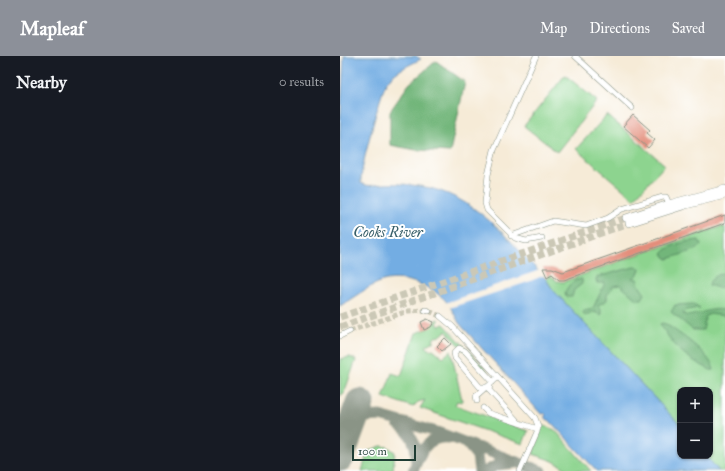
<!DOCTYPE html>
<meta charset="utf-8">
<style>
body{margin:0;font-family:"IM FELL Great Primer",serif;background:#242831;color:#f1f3f6}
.controls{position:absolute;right:12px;bottom:12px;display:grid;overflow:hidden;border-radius:8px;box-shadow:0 1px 3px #0004}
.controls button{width:36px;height:36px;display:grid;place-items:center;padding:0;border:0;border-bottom:1px solid #363941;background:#171b24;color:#f1f3f6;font:20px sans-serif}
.scale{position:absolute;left:12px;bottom:10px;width:64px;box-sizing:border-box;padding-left:4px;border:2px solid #1f3d34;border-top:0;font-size:11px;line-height:14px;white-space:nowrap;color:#1f3d34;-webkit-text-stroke:3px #fff;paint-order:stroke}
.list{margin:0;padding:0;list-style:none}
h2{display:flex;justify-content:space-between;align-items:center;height:52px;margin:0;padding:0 16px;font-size:17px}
h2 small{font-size:13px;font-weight:400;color:#9ea1a6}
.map{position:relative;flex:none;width:385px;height:415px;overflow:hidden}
header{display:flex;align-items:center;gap:24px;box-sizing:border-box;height:56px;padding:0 20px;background:#8c9099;color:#fff}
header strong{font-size:19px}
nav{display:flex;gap:22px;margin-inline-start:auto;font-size:14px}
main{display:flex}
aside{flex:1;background:#171b24}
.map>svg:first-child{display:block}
.green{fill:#8dd48f;stroke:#568862}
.forest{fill:#72b67a;stroke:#487a57}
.water{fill:#73ade3;stroke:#49758c}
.pier{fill:#f6ebd7}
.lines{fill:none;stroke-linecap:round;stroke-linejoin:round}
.taxiway{stroke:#8a9486;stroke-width:11}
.runway{stroke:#8a9486;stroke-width:29}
.building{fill:#e38e7b}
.minor-tunnel{stroke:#cbc8b6;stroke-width:5;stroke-dasharray:5 2.5;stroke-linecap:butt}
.highway-tunnel{stroke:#cbc8b6;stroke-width:7;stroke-dasharray:7 3.5;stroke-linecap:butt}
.minor-casing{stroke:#8a9486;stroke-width:6}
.highway-casing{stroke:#8a9486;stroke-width:8}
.minor{stroke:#fff;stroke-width:5}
.highway{stroke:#fff;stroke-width:7}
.labels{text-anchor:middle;stroke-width:4;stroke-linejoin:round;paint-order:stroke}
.water-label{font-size:15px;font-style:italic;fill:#385f69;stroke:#fff}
</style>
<header>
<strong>Mapleaf</strong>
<nav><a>Map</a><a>Directions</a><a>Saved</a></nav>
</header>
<main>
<aside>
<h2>Nearby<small>0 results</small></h2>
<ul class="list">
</ul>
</aside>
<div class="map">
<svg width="385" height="415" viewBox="0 0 385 415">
<rect width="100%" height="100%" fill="#fff"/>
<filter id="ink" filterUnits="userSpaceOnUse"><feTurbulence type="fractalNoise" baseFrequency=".025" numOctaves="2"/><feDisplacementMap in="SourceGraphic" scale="8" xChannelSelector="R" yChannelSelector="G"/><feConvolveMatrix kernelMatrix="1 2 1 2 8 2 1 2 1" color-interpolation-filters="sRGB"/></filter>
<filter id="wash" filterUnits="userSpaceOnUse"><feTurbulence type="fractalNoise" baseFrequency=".012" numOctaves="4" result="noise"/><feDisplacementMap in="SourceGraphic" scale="16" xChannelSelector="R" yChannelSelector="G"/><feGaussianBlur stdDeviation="0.9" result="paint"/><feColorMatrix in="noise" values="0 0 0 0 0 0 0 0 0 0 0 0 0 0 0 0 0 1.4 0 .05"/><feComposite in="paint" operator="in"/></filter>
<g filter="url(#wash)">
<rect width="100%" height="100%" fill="#f6ebd7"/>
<path class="green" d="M225 19 257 45 217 96 184 70Z
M267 59 325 109 294 143 236 93Z
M380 171H385V415H379L366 400H370V334H340V369L213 234 206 223 210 220 217 225 223 226 291 201Z
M97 263 99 264 97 268 100 270 103 268 105 269 148 316 146 317 106 275 99 281 97 280 93 283 94 285 86 290 89 294 93 293 103 301 111 295 122 344V346L117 345 115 349 188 375 183 388 80 352 85 344 78 346 73 351 43 341 52 317 61 320 76 277 89 272Z
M10 301 16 304 4 337 0 340V303Z
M202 369 215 374 251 415H230L213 405 193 398Z
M41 390 48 391 55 396 53 415H22L28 395Z"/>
<path class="forest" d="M96 5 125 26 110 96 76 94 50 89V55L69 28Z
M359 184 361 189 358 193 328 203 322 198C329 188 348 185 359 184Z
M294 211 300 212 299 217 293 222 297 223 300 231 305 238 302 243H296L280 229 273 230 267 239V244L258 249 261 254V259L254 256 245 259 243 257 244 254 253 252 265 227H257L256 223 257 221Z
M385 216V230L378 232 369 229C370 221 379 219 385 216Z
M242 223V228L234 234 232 241H226L225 236C229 228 233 224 242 223Z
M354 248 360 252 347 254 343 258C354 264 367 250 385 254V260L370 258 366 260 363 274H353L331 256 335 249Z
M322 267 326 268C340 278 370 297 374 314 370 315 368 312 363 310 342 299 333 289 320 268Z"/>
<path class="water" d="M4 0H76L81 3C70 9 52 16 46 28 40 39 19 117 21 127 30 132 35 128 44 128 59 127 76 129 90 132 140 144 172 188 206 223L213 234 340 369V400H366L379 415H257L209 364H208L204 361 206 359 204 357 202 359 119 267C115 259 111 251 105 244 90 229 60 218 40 226 26 232 13 242 0 250V76Z"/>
<path class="pier" d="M200 214 205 219 188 226 109 252 105 247Z"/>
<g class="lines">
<path class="taxiway" d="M58 368C71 376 77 389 76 405
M128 389 137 400 139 415
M3 395 15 366 25 361 40 360 97 376 201 415
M73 415C80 398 86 380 108 382
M146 415 157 409 175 407"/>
<path class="runway" d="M0 401 20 347"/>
</g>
<g id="blocks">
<path class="building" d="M293 59 310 74 307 77 315 84 308 92 283 70Z
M385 159V167L224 224H219L212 218 207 221 203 212H212L223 216Z
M87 263 94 266 91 271 84 274 81 266Z
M105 282 111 288 102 295 97 290Z"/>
</g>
</g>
<g filter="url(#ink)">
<use href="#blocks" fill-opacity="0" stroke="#8a9486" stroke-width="1"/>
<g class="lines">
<path class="minor-tunnel" d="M89 255 100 260
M10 275 68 255 85 254"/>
<path class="highway-tunnel" d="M0 261 286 162
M0 271 289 167"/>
<defs>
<path id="minor" d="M196 0 154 94 148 119 145 147 147 154 175 182 186 185 202 182
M235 0 292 52
M171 180 213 165 246 170 268 162 282 153 323 141H326L329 148
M85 254 89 255
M100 260 112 270 195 362 198 370 197 376 180 415
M0 280 10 275
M153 326 125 295 119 292 114 297 115 302 140 331H147C151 328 154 325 158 321
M150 329 149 334 179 367
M137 345 136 340 145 332
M143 352 148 357 198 373"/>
<path id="highway" d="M286 162 329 148 385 133
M289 167 346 149 385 139"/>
</defs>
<use href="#minor" class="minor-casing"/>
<use href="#highway" class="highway-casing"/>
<use href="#minor" class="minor"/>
<use href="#highway" class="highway"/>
</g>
</g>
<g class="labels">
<g class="water-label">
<text x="48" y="181">Cooks River</text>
</g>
</g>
</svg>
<div class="controls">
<button>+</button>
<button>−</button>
</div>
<div class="scale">100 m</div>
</div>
</main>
